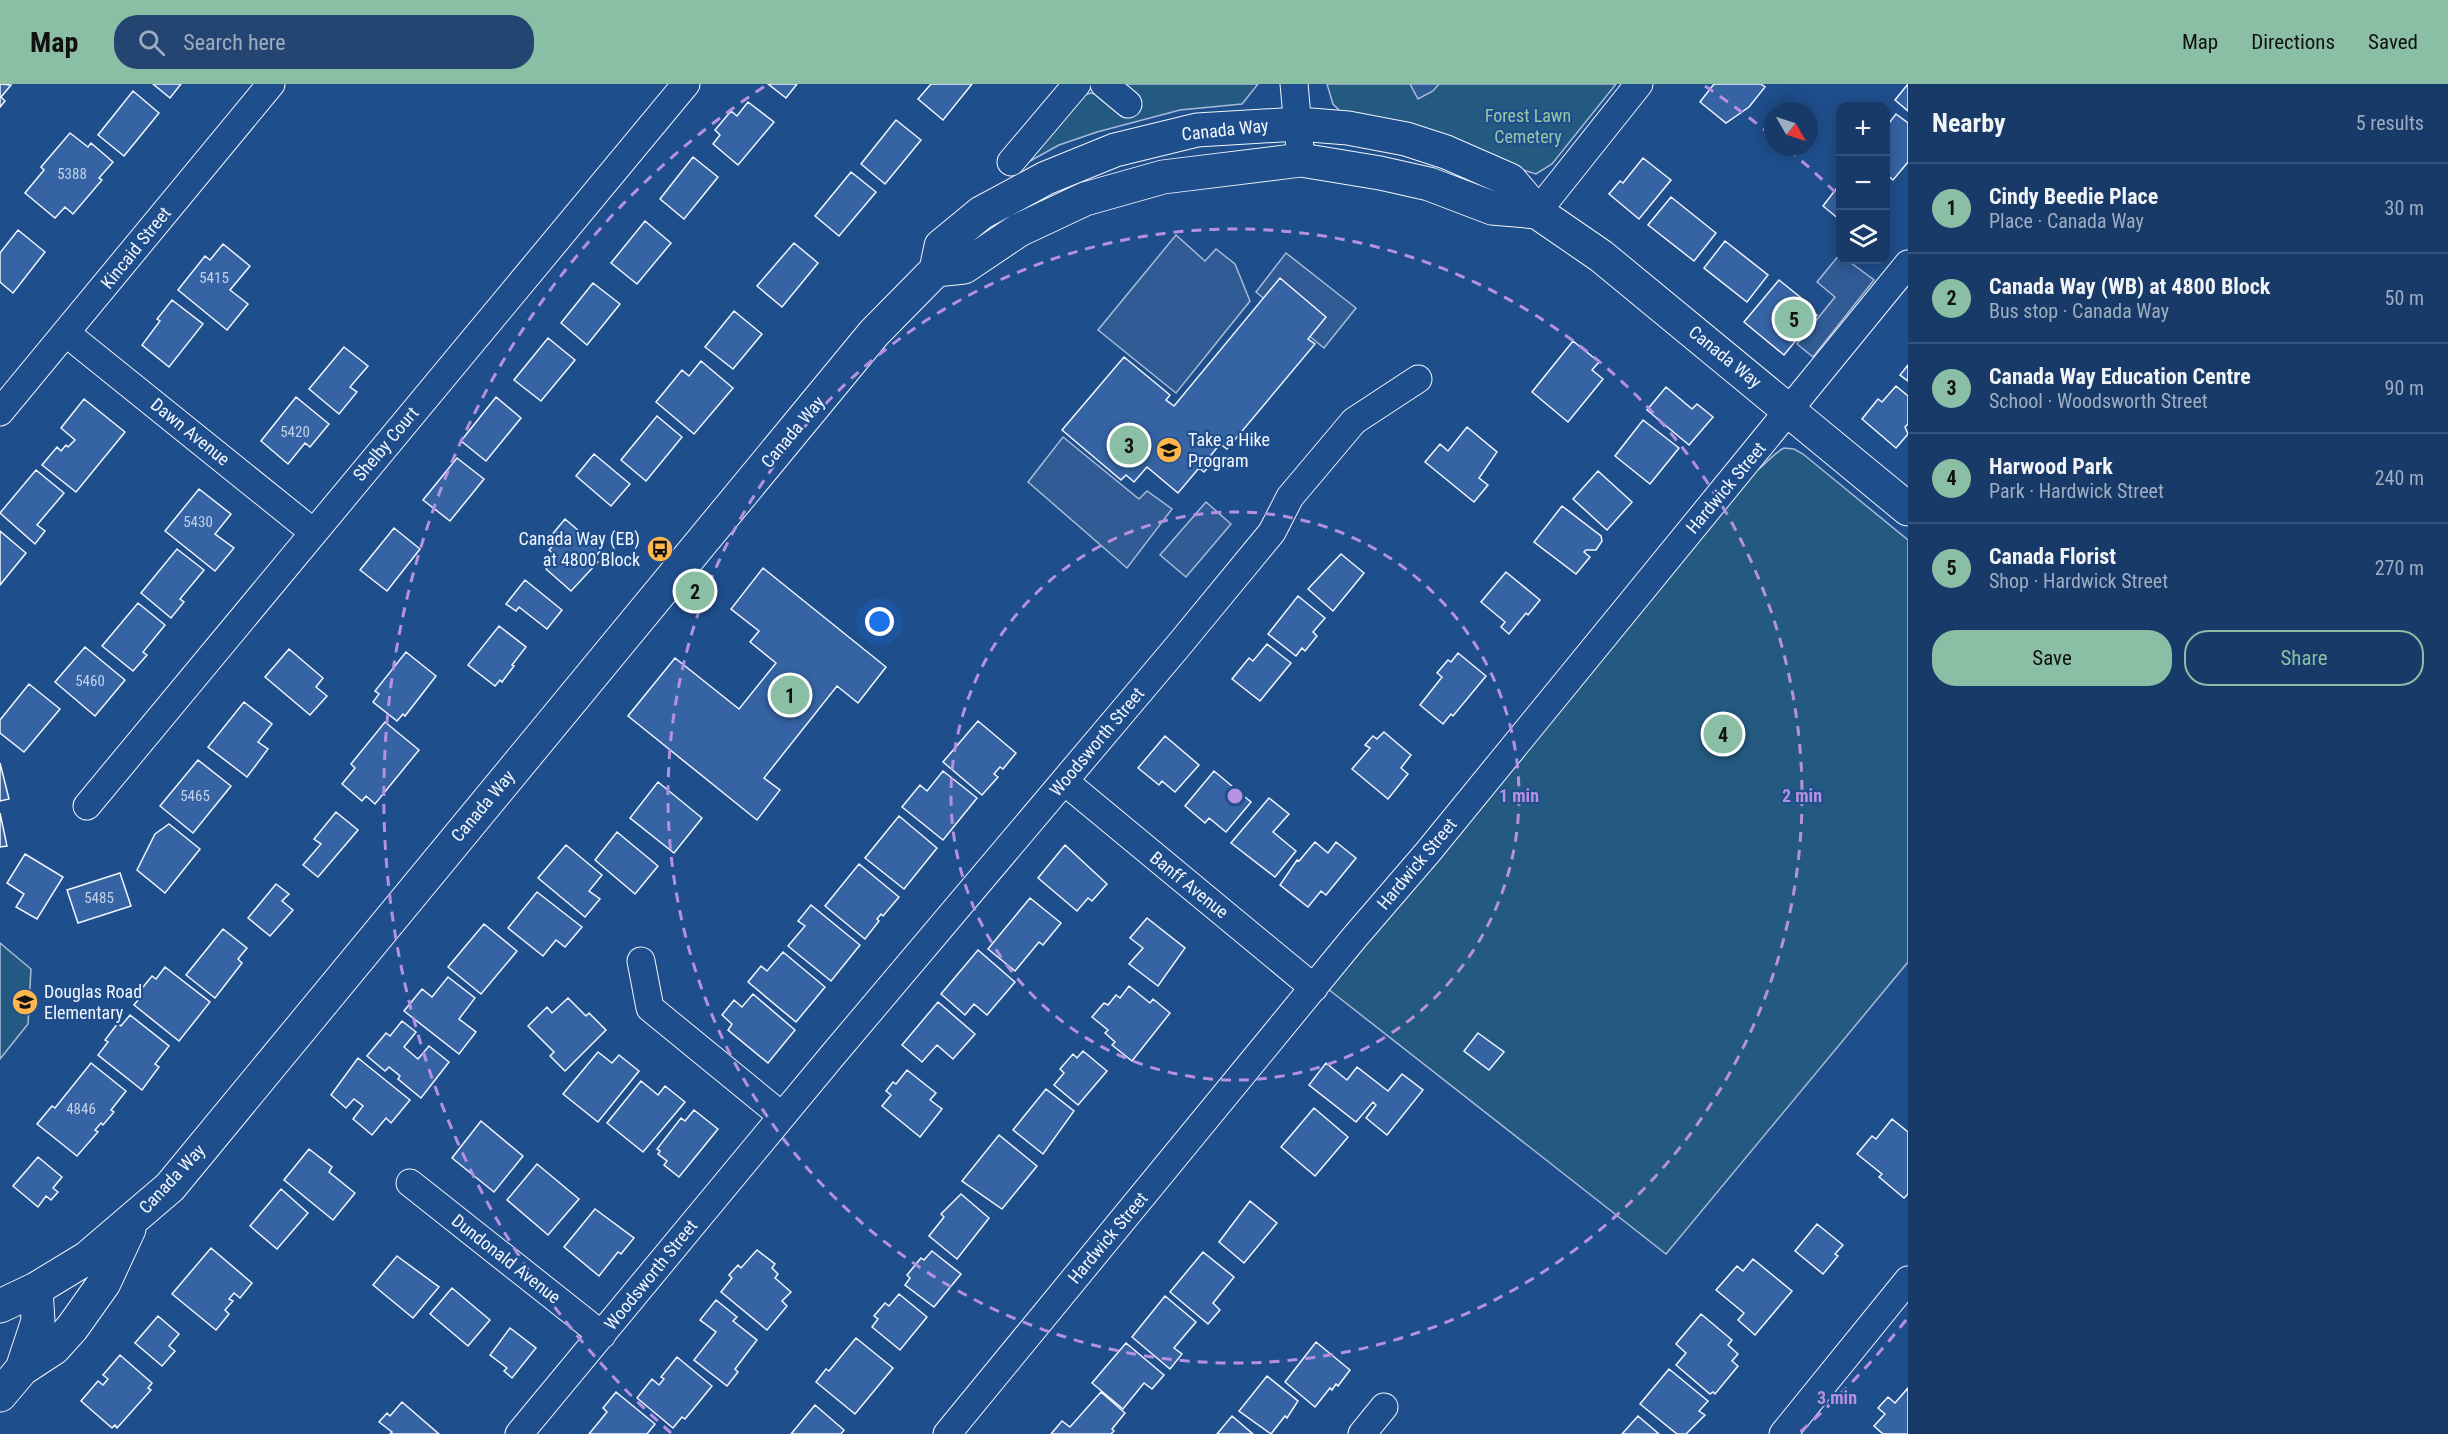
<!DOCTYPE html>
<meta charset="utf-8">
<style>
body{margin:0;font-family:"Roboto Condensed",sans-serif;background:#244571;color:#f1f3f6}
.controls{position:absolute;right:18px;top:18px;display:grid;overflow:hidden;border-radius:12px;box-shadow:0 3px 15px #0003}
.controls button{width:54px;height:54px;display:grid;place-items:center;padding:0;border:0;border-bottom:2px solid #36547d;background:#173a69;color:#f1f3f6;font:30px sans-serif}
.compass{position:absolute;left:1764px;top:18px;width:54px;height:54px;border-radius:50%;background:#173a69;box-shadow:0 3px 15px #0003;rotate:129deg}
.you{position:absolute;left:880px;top:538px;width:21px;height:21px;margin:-15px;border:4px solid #fff;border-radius:50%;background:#1a73e8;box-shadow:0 0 0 9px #1a73e833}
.badge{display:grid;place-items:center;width:39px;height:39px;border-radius:50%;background:#8abfa5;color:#111;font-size:20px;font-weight:700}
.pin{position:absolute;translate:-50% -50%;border:3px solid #fff;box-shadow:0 2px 6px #0006}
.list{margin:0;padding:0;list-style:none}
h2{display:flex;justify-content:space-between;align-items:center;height:78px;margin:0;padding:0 24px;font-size:26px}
h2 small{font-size:20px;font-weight:400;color:#9eadc0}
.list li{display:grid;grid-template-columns:39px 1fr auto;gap:18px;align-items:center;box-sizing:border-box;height:90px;padding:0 24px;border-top:2px solid #36547d}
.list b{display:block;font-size:22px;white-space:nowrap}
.list p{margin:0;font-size:20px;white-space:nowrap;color:#9eadc0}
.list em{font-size:20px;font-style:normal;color:#9eadc0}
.actions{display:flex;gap:12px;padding:18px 24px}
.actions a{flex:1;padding:14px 0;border:2px solid #8abfa5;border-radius:24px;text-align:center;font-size:21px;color:#8abfa5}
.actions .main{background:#8abfa5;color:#111}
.icon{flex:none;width:33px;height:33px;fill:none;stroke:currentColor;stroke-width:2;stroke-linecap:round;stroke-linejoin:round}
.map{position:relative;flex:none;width:1908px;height:1350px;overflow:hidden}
header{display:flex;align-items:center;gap:36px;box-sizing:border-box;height:84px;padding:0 30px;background:#8abfa5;color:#111}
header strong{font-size:28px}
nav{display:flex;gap:33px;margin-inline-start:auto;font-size:21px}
.search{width:420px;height:54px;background:#244571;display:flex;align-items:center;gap:15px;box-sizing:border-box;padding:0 21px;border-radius:24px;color:#9eadc0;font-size:22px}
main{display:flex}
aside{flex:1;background:#173a69}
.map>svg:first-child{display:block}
.green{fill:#245a82;stroke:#a8bbd7;stroke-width:1.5}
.parking{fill:#305b95;stroke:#a8bbd7;stroke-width:1.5}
.building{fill:#3563a3;stroke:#f2f6ff;stroke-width:1.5}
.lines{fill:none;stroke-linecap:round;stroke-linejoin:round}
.minor-casing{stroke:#f2f6ff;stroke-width:29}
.major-casing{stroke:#f2f6ff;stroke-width:35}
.minor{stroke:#1f4e8c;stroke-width:27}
.major{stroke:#1f4e8c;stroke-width:33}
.ring{fill:none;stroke:#b691df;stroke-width:3;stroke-dasharray:10 8}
.labels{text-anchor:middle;stroke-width:4.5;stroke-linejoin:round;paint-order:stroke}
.number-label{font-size:15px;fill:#c3d1e8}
.park-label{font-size:18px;fill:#97c8a6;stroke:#1f4e8c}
.street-label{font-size:18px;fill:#f2f6ff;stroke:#1f4e8c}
.poi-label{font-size:18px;fill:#f2f6ff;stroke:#1f4e8c;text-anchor:start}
.centre{fill:#b691df;stroke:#1f4e8c;stroke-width:3}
.ring-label{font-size:18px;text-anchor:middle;font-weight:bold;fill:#b691df;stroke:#1f4e8c;stroke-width:4.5;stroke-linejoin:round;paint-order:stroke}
</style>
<header>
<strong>Map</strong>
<div class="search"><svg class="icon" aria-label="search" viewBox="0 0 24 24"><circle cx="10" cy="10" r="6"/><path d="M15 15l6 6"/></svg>Search here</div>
<nav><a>Map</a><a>Directions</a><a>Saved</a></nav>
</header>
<main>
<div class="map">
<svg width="1908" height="1350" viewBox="0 0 1908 1350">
<rect width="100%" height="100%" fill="#1f4e8c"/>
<path class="green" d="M1117 0H1258L1242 20 1180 26 1097 48 1059 61 1021 82 1078 13 1091 9 1100 11Z
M1327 0H1616L1552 80 1536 90 1343 30 1333 20Z
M1784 364 1794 365 1803 370 1908 456V878L1666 1170 1328 905 1753 389C1765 382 1771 371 1784 364Z
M0 859 31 885 28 940 0 975Z"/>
<path class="parking" d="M1410 0H1439L1433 7 1418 15Z
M1176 151 1205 177 1216 165 1235 180 1250 217 1176 309 1098 246Z
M1286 169 1356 224 1324 264 1256 208Z
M1840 170V176H1847L1874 196 1813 273 1797 260 1835 213 1817 198Z
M1063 353 1139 415 1147 407 1172 425 1127 484 1028 398Z
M1206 418 1231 440 1186 493 1160 471Z"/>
<path class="building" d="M0 0 11 1 1 13 5 17 0 23Z
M153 0H181L170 14Z
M768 0H797L786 14Z
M931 0H972L943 36 918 15Z
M1714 0H1761L1765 3 1749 23 1726 39 1700 18Z
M1908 0V27L1895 16Z
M133 7 159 29 124 72 98 51Z
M748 18 774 38 738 81 713 60 720 51 715 46 731 27 737 32Z
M1896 30 1908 39V78L1893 96 1886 90V43Z
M896 36 921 56 885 100 861 80Z
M70 49 88 63 91 59 113 78 99 94 102 96 73 130 65 123 55 134 25 109 44 86 41 83Z
M693 73 718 93 684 135 660 115Z
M1643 74 1671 96 1639 135 1609 110 1620 97 1623 99Z
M851 88 876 108 839 152 815 132Z
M1840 100V136L1823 122Z
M1671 113 1716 149 1694 177 1648 141Z
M645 137 671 159 637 200 611 179Z
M18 146 45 168 13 209 0 198V169Z
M1725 157 1768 191 1747 218 1704 184Z
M794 159 818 179 782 223 757 202Z
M223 160 250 182 230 206 248 220 227 246 178 206 205 172 210 176Z
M1280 194 1326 233 1308 255 1315 260 1227 365 1220 360 1207 376 1212 379 1204 388 1199 384 1178 409 1147 383 1134 398 1126 391 1121 396 1062 346 1124 273 1170 311 1166 316 1174 322Z
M1779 196 1810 221 1808 223 1817 231 1784 271 1744 238Z
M593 199 620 220 587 261 561 239Z
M172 216 203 240 169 283 142 261 160 237 157 235Z
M734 227 762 250 733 285 705 263Z
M548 254 575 276 541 317 514 296Z
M1573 257 1599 278 1592 286 1603 295 1568 338 1532 308Z
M344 263 368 282 350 303 357 308 339 330 309 305Z
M701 277 733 304 694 350 656 318 682 286 689 292Z
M1908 281V297L1900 291Z
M1896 302 1908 312V340L1905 343 1908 350 1896 364 1862 335 1878 315 1882 318Z
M1666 303 1692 325 1697 320 1713 333 1689 361 1647 326Z
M296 313 329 340 310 363 305 359 288 380 261 357Z
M496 313 521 334 486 377 461 357Z
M84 315 125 348 76 408 42 381 57 363 61 367 66 361 68 363 75 356 61 344Z
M657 332 682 353 646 397 621 376Z
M1643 336 1679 364 1650 400 1615 372Z
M1467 343 1497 368 1479 394 1488 401 1474 418 1425 378 1440 360 1448 367Z
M594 370 630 400 611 422 576 392Z
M457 374 484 395 450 437 423 416Z
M36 386 64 409 37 441 45 447 35 460 0 429Z
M1598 387 1632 418 1607 446 1573 415Z
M199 405 231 430 215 450 234 464 215 487 165 447Z
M1562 422 1601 452 1602 457 1596 466H1586L1584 468 1590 473 1576 490 1534 458Z
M565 435 601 466 594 474 598 478 571 507 546 485 556 472 549 466 556 458 550 453Z
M394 444 420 465 387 507 360 486Z
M0 447 26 469 0 501Z
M177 465 204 486 180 515 184 518 171 534 141 509Z
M1341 470 1364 489 1333 527 1308 505Z
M763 484 886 583 858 619 837 602 764 694 780 706 757 736 628 632 675 574 739 625 776 579 750 558 759 547 731 525Z
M1506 488 1540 516 1528 531 1526 529 1509 550 1501 543 1505 538 1481 518Z
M525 496 562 526 547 545 519 523 516 527 506 520Z
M1298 512 1325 534 1313 548 1317 552 1305 567 1302 564 1296 572 1268 550Z
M138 519 165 541 143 568 147 571 133 587 102 562Z
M499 542 526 563 512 581 514 582 502 598 500 596 495 602 468 581Z
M1267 560 1291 579 1260 617 1232 595 1249 574 1253 577Z
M85 563 125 596 95 632 55 598Z
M289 565 323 594 316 603 327 612 310 631 265 593Z
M406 568 436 592 405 632 403 630 397 637 373 618 379 610 375 607Z
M1458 569 1486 592 1453 632 1451 630 1443 640 1420 621 1442 593 1437 589 1448 576 1451 578Z
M29 600 60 625 24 668 0 649V636Z
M244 618 272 640 258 658 268 665 247 693 208 663Z
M978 637 1016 669 1003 685 1000 683 994 690 998 693 982 711 943 678Z
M385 638 419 666 375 720 366 712 362 717 342 700 355 684 351 680Z
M1384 648 1411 671 1401 684 1408 690 1388 715 1352 685 1370 664 1365 661 1373 652 1377 655Z
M1165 652 1199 681 1175 708 1162 697 1159 701 1138 684Z
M198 676 231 702 193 749 160 722Z
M0 679 9 715 0 717Z
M943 687 977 714 943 756 902 723 920 701 927 707Z
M1214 687 1251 718 1226 748 1209 734 1205 739 1185 722Z
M658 698 702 734 674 769 630 734Z
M1269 714 1289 730 1273 748 1296 767 1275 793 1231 759Z
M336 728 358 746 318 793 303 781 321 760 314 755Z
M0 729 7 762 0 763Z
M899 732 937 764 904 805 865 774Z
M169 740 200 765 165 809 137 786 155 750Z
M617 748 658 782 635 810 595 776Z
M1315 758 1328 769 1336 758 1356 774 1326 811 1321 807 1308 823 1280 801 1297 776 1299 777Z
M566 761 602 791 589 807 600 815 585 833 538 794Z
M1065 761 1107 800 1092 817 1088 814 1077 827 1038 794Z
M25 770 63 793 37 835 16 823 24 810 7 799Z
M859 780 899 813 883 832 881 830 877 835 879 837 865 855 825 822Z
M120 789 131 822 78 839 67 806Z
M276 800 289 810 282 817 293 826 270 852 248 834Z
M537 808 582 843 565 863 556 856 543 872 508 844Z
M1030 814 1061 839 1043 861 1039 858 1015 887 988 865Z
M811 821 860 861 831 897 788 862 805 842 798 837Z
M1147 834 1185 864 1158 902 1129 880 1143 864 1130 854Z
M484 840 517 867 481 910 448 883Z
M223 845 247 864 238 875 242 879 215 914 186 891Z
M978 866 1015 898 987 931 974 920 965 931 941 910Z
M783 868 825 903 796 938 748 898 761 882 767 887Z
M165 883 210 918 179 957 134 921 142 911 139 908 152 892 156 895Z
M448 893 475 914 459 935 476 948 459 970 404 927 422 905 432 913Z
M1129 902 1150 919 1153 915 1170 929 1132 977 1112 961 1115 958 1105 949 1108 946 1092 933 1104 919 1108 921 1116 911 1120 914Z
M753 910 795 946 768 979 728 946 732 940 722 931 734 916 742 923Z
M568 914 586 932 589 929 606 946 565 987 550 972 554 968 528 942 547 923 552 929Z
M938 918 975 950 953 975 937 961 922 978 902 961Z
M130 931 169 962 155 980 159 983 142 1006 98 971 108 958 105 956 118 939 121 942Z
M402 937 416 948 404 963 418 975 429 962 449 978 421 1014 398 995 400 992 389 983 385 987 367 972 386 949 390 952Z
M1478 949 1504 968 1489 986 1464 967Z
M1083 967 1107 987 1078 1021 1054 1001 1064 989 1060 985 1073 970 1077 974Z
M598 968 612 979 619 971 639 987 598 1038 563 1010Z
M358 974 410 1016 391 1039 386 1034 372 1051 353 1035 363 1022 354 1015 346 1024 331 1011Z
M91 979 126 1007 111 1026 114 1028 103 1041 101 1039 95 1046 98 1048 77 1072 37 1040 52 1022 55 1024Z
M1326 979 1347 996 1357 983 1388 1007 1402 990 1423 1006 1387 1051 1366 1034 1376 1021 1373 1018 1356 1038 1309 1001Z
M907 986 936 1009 930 1016 942 1025 920 1053 882 1022 891 1011 886 1007 893 998 896 1000Z
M641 997 658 1011 665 1002 685 1018 643 1068 607 1039Z
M1046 1005 1074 1027 1043 1070 1013 1046Z
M1314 1024 1348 1053 1315 1092 1281 1063Z
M694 1026 718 1045 679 1093 664 1081 667 1077 658 1070 660 1067 657 1065 681 1034 685 1037Z
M1892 1035 1908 1048V1110L1904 1114 1879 1093 1882 1090 1857 1070 1872 1052 1876 1055Z
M481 1037 523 1072 494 1108 452 1074Z
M999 1051 1037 1082 1002 1125 962 1097Z
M309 1065 332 1083 329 1088 355 1109 333 1136 284 1096Z
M38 1073 62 1093 53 1104 58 1108 51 1116 46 1112 38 1123 13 1102Z
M537 1080 579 1115 548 1151 507 1116Z
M281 1105 308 1129 277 1165 250 1142Z
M961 1110 989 1134 957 1175 929 1152 944 1133 941 1130Z
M1250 1117 1277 1139 1244 1179 1219 1158Z
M595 1125 634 1154 621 1170 618 1168 599 1192 564 1163Z
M1817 1140 1843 1161 1835 1170 1838 1172 1823 1190 1795 1167Z
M211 1164 252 1199 240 1214 234 1209 229 1215 233 1217 225 1226 229 1230 216 1246 172 1210Z
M757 1166 775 1180 772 1184 778 1190 775 1194 791 1208 782 1217 787 1222 767 1246 721 1208 732 1194 729 1191 738 1181 741 1184Z
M932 1167 961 1190 934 1223 905 1201 910 1194 907 1191 921 1174 924 1176Z
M1203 1168 1234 1193 1213 1219 1220 1226 1208 1240 1170 1208Z
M397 1172 439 1203 413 1234 373 1201Z
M1753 1175 1792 1207 1755 1251 1738 1236 1744 1229 1716 1206 1737 1182 1743 1187Z
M452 1204 490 1236 468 1262 430 1230Z
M899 1210 927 1233 900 1266 872 1243 878 1235 874 1232 885 1219 889 1222Z
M1165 1212 1196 1238 1174 1264 1182 1270 1170 1285 1132 1253Z
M716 1216 737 1233 733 1237 757 1256 735 1285 738 1288 727 1302 694 1276 716 1248 700 1236Z
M1701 1230 1732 1256 1728 1261 1738 1270 1732 1277 1738 1282 1715 1310 1713 1308 1710 1310 1676 1281 1686 1269 1676 1260Z
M158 1232 179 1250 169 1262 175 1267 162 1282 135 1259Z
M510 1244 536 1264 512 1294 504 1287 507 1284 490 1271Z
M856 1254 893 1284 855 1330 816 1298 826 1285 829 1287Z
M1316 1258 1350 1286 1338 1302 1336 1300 1332 1306 1330 1304 1315 1323 1285 1298Z
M1126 1259 1164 1291 1152 1305 1144 1299 1123 1325 1092 1299Z
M120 1271 152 1299 148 1304 151 1306 117 1344 115 1341 112 1344 81 1317 98 1297 103 1301 108 1295 103 1291Z
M677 1273 712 1302 685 1335 682 1333 673 1344 637 1314 652 1295 659 1301 664 1295 661 1293Z
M1669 1285 1708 1317 1699 1327 1705 1331 1686 1350H1677L1640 1320Z
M1267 1292 1298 1317 1287 1334 1285 1332 1271 1350 1239 1327Z
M1908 1304V1350H1883L1874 1342 1885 1330 1878 1324 1888 1313 1895 1319Z
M616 1308 655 1340 647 1350H589L607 1328 603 1324Z
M1101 1308 1125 1329 1112 1345 1114 1347 1111 1350H1051L1062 1337 1070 1343Z
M402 1318 439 1350H390L392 1348 379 1338 387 1329 390 1332Z
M815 1321 844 1346 841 1350H791Z
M1232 1332 1253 1350H1217Z
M1638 1332 1659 1350H1622Z"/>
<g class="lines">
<defs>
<path id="minor" d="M1104 0 1128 20
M1294 0 1301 76
M1011 78 1077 0
M1537 128 1639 0
M66 249 313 448
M0 328 271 0
M1064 697 1314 904
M87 722 686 0
M641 877 650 924 782 1032
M410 1099 602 1251
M519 1350 832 972 1179 561 1272 448 1290 413 1354 337 1418 295
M947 1350 1354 854 1428 768 1908 180
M1362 1350 1384 1323
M1783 1350 1908 1196"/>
<path id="major" d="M936 186 941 162 981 129 1046 94 1115 66 1197 46 1298 40 1348 44 1406 55 1446 68 1510 96 1537 128 1601 172 1908 425
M0 1222 36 1205 87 1174 170 1103 874 249 936 186 964 183 1019 146 1085 115 1163 93 1301 76 1380 89 1429 100 1492 124 1537 128
M22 1285 38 1237 36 1205
M0 1311 22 1285 54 1264 72 1244 104 1199 129 1145"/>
</defs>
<use href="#minor" class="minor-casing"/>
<use href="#major" class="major-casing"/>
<use href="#minor" class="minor"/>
<use href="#major" class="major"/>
</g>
<g class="ring">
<circle cx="1235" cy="712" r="284"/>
<circle cx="1235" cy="712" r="567"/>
<path d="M1906 1236A851 851 0 0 1 1799 1349M671 1349A851 851 0 0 1 765 2M1705 2A851 851 0 0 1 1771 51M1788 65A851 851 0 0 1 1837 110"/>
</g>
<defs>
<symbol id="school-disc" viewBox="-11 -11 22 22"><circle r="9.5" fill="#ffb74d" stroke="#1f4e8c"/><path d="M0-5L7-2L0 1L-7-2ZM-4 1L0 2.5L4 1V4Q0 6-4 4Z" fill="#111"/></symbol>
<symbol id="bus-disc" viewBox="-11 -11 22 22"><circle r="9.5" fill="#ffb74d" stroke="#1f4e8c"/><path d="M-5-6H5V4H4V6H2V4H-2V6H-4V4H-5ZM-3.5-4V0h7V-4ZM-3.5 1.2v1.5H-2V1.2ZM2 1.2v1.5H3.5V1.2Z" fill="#111"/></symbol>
</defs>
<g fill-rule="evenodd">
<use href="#school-disc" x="1154" y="351" width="30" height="30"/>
<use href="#bus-disc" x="645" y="450" width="30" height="30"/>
<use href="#school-disc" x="10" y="903" width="30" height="30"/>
</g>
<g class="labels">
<g class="number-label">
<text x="72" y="95">5388</text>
<text x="214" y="199">5415</text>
<text x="295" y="353">5420</text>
<text x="198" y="443">5430</text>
<text x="90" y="602">5460</text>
<text x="195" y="717">5465</text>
<text x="99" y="819">5485</text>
<text x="81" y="1030">4846</text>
</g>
<g class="park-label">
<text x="1528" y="38">Forest Lawn<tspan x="1528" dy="21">Cemetery</tspan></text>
</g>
<g class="street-label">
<text transform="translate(1225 46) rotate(-6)" y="6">Canada Way</text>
<text transform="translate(136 164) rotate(-51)" y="6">Kincaid Street</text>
<text transform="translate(1725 273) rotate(39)" y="6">Canada Way</text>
<text transform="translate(190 348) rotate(39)" y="6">Dawn Avenue</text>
<text transform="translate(793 348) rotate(-50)" y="6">Canada Way</text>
<text transform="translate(386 360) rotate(-50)" y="6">Shelby Court</text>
<text transform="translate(1726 404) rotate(-50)" y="6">Hardwick Street</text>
<text transform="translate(1097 658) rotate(-50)" y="6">Woodsworth Street</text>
<text transform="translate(483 722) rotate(-50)" y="6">Canada Way</text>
<text transform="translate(1417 780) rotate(-50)" y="6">Hardwick Street</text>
<text transform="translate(1189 801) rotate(39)" y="6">Banff Avenue</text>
<text transform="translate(172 1095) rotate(-47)" y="6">Canada Way</text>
<text transform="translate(1108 1154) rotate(-50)" y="6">Hardwick Street</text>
<text transform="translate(506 1175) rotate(38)" y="6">Dundonald Avenue</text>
<text transform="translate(651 1191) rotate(-51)" y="6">Woodsworth Street</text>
</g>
<g class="poi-label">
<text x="1188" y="362">Take a Hike<tspan x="1188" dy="21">Program</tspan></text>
<text x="640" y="461" text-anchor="end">Canada Way (EB)<tspan x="640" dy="21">at 4800 Block</tspan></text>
<text x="44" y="914">Douglas Road<tspan x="44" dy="21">Elementary</tspan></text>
</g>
</g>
<circle cx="1235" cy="712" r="9" class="centre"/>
<g class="ring-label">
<text x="1519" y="718">1 min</text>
<text x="1802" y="718">2 min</text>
<text x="1837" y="1320">3 min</text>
</g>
</svg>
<div class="controls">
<button>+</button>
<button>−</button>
<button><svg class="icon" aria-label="layers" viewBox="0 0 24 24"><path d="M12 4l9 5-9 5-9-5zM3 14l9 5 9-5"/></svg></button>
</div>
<svg class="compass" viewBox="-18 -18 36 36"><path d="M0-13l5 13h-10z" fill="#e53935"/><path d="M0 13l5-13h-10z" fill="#9eadc0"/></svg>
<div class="you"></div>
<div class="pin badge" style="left:790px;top:611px">1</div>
<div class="pin badge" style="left:695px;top:507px">2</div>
<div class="pin badge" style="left:1129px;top:361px">3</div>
<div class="pin badge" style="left:1723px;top:650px">4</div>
<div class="pin badge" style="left:1794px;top:235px">5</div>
</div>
<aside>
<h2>Nearby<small>5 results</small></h2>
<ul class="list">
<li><span class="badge">1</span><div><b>Cindy Beedie Place</b><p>Place · Canada Way</p></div><em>30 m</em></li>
<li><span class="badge">2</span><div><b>Canada Way (WB) at 4800 Block</b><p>Bus stop · Canada Way</p></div><em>50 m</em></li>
<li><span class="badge">3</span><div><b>Canada Way Education Centre</b><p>School · Woodsworth Street</p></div><em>90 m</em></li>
<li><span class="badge">4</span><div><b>Harwood Park</b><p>Park · Hardwick Street</p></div><em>240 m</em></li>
<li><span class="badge">5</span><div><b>Canada Florist</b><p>Shop · Hardwick Street</p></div><em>270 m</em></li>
</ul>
<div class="actions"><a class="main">Save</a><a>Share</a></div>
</aside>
</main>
